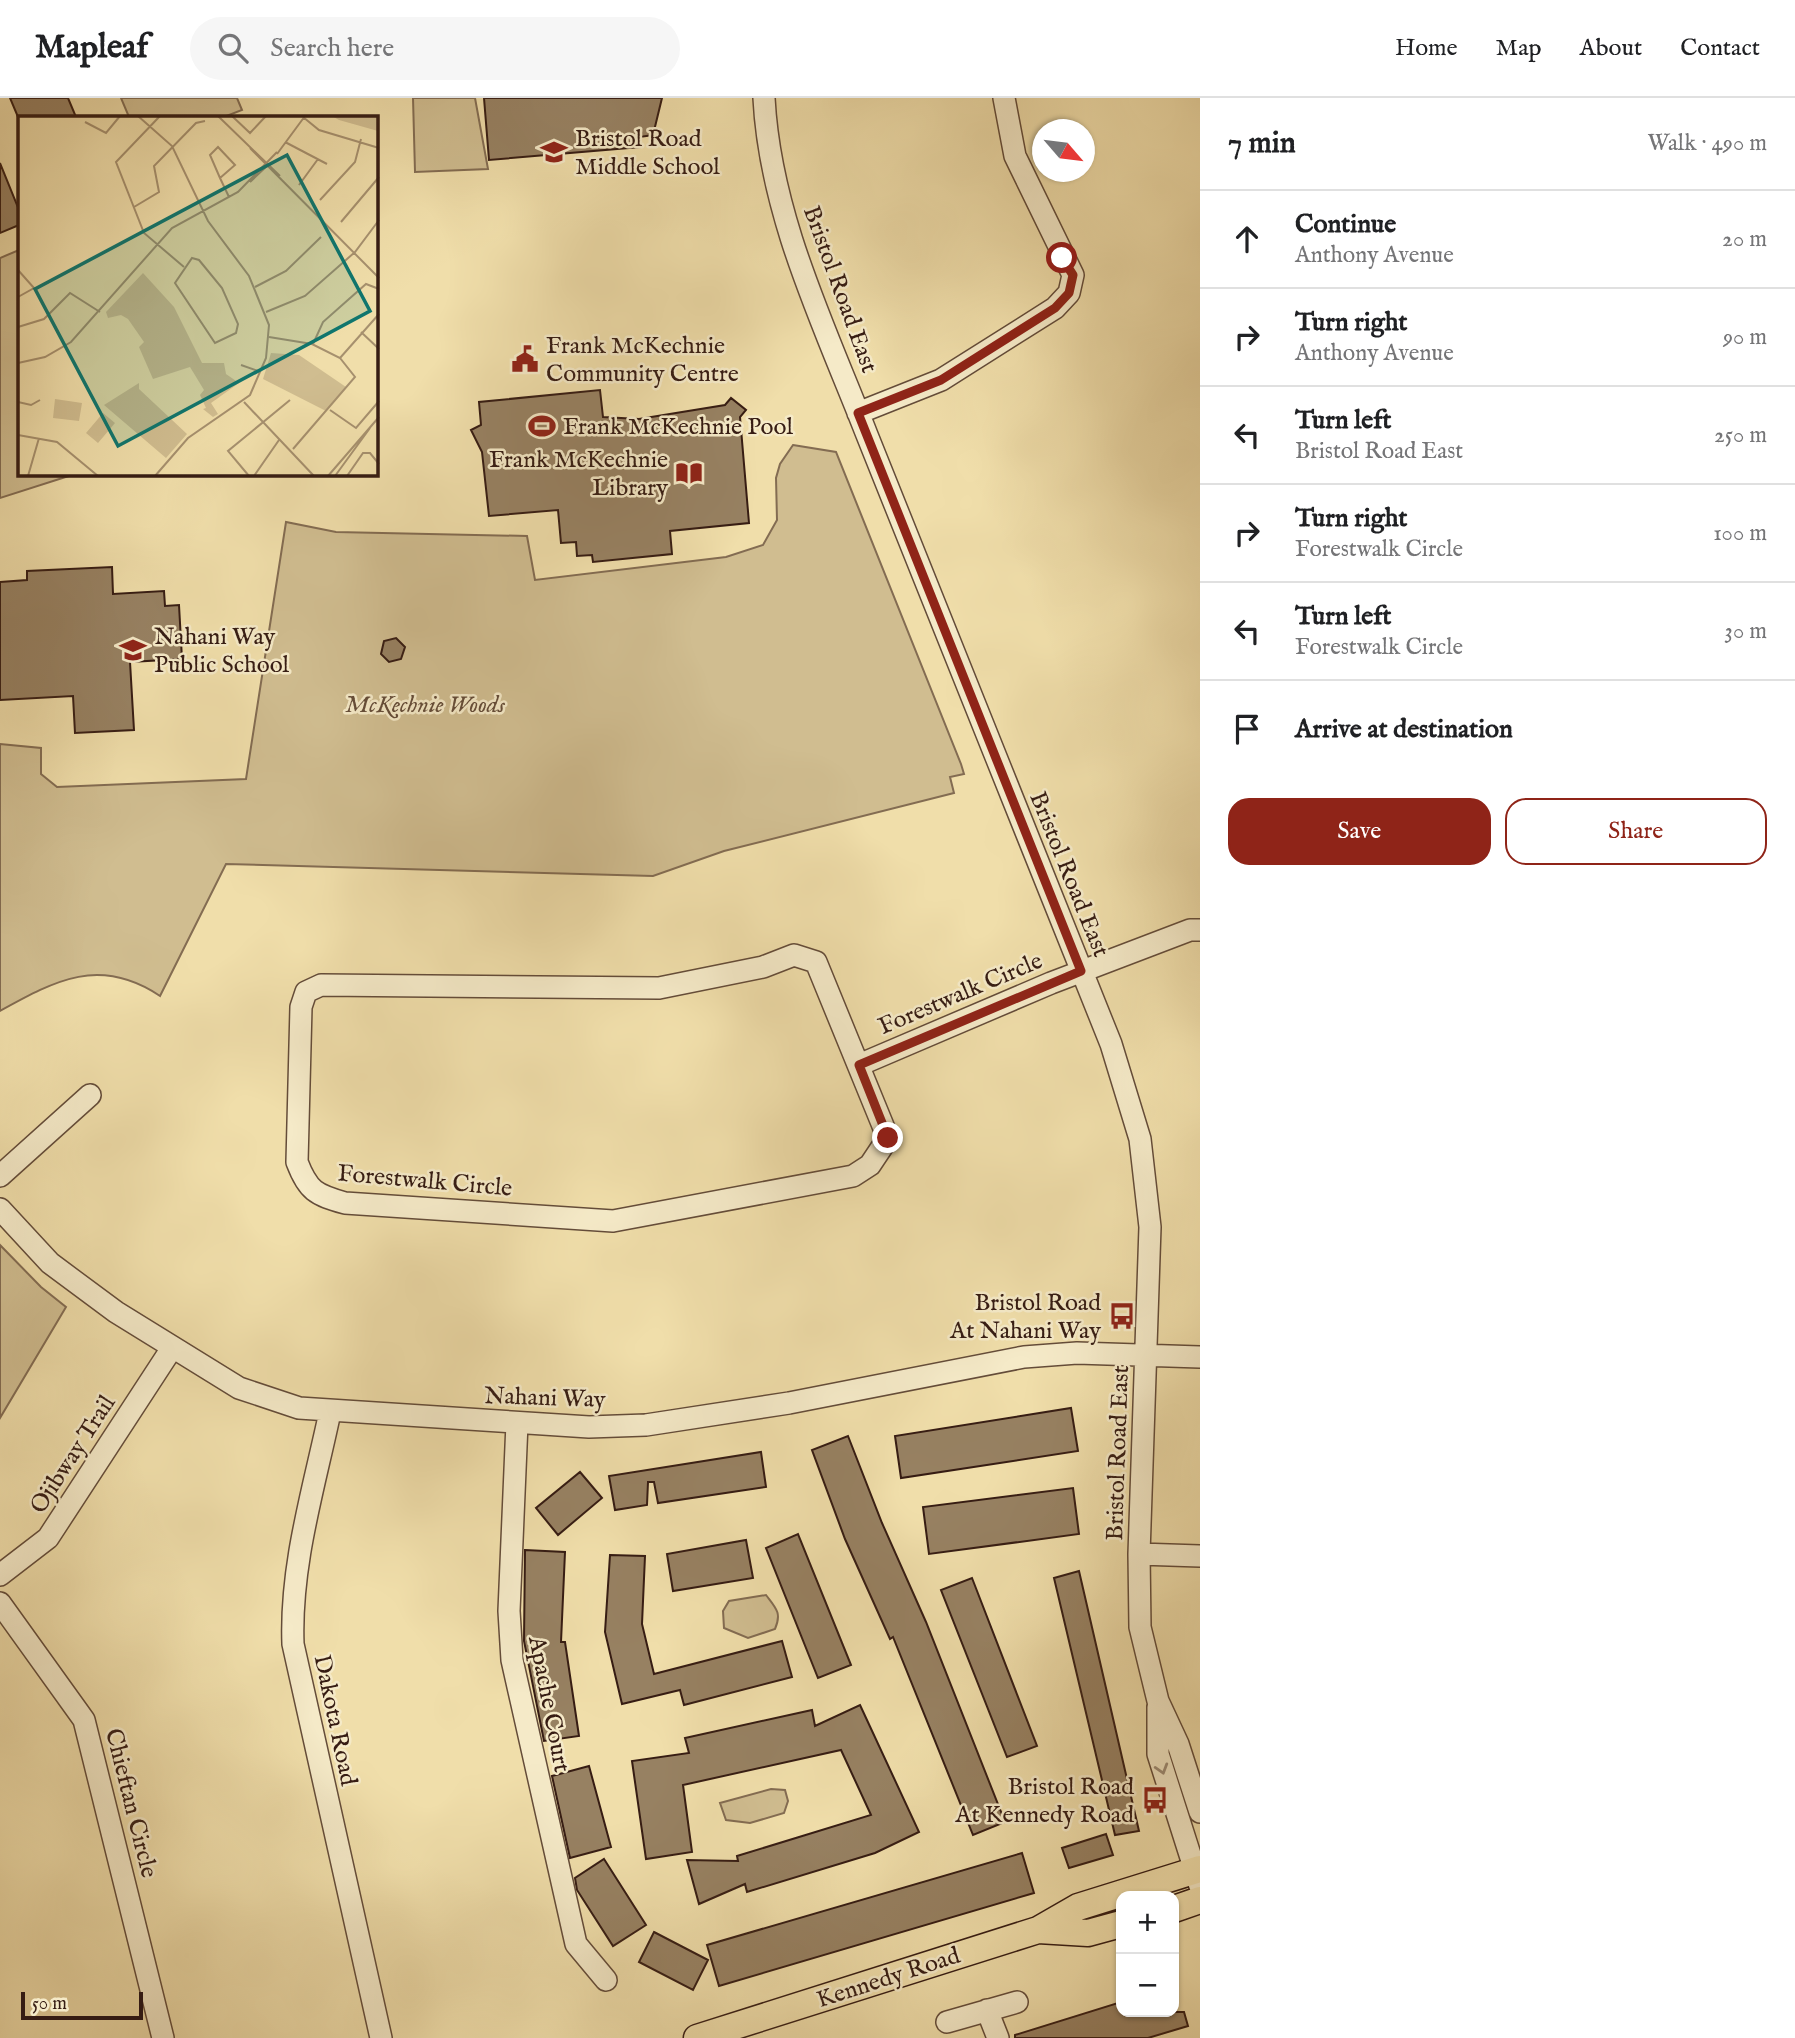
<!DOCTYPE html>
<meta charset="utf-8">
<style>
body{margin:0;font-family:"IM FELL English",serif;background:#f6f6f6;color:#202124}
.controls{position:absolute;right:21px;bottom:21px;display:grid;overflow:hidden;border-radius:14px;box-shadow:0 2px 5px #0004}
.controls button{width:63px;height:63px;display:grid;place-items:center;padding:0;border:0;border-bottom:2px solid #e0e0e0;background:#fff;color:#202124;font:35px sans-serif}
.compass{position:absolute;left:1032px;top:21px;width:63px;height:63px;border-radius:50%;background:#fff;box-shadow:0 2px 5px #0004;rotate:118deg}
.scale{position:absolute;left:21px;bottom:18px;width:122px;box-sizing:border-box;padding-left:7px;border:4px solid #361c13;border-top:0;font-size:19px;line-height:24px;white-space:nowrap;color:#361c13;-webkit-text-stroke:5px #f5eac8;paint-order:stroke}
.stop{position:absolute;width:21px;height:21px;margin:-16px;border:5px solid #8f2418;border-radius:50%;background:#fff}
.stop.end{background:#8f2418;border-color:#fff;box-shadow:0 2px 7px #0008}
.list{margin:0;padding:0;list-style:none}
h2{display:flex;justify-content:space-between;align-items:center;height:91px;margin:0;padding:0 28px;font-size:30px}
h2 small{font-size:23px;font-weight:400;color:#757577}
.list li{display:grid;grid-template-columns:46px 1fr auto;gap:21px;align-items:center;box-sizing:border-box;height:98px;padding:0 28px;border-top:2px solid #e0e0e0}
.list b{display:block;font-size:26px;white-space:nowrap}
.list p{margin:0;font-size:23px;white-space:nowrap;color:#757577}
.list em{font-size:23px;font-style:normal;color:#757577}
.actions{display:flex;gap:14px;padding:21px 28px}
.actions a{flex:1;padding:16px 0;border:2px solid #8f2418;border-radius:21px;text-align:center;font-size:24px;color:#8f2418}
.actions .main{background:#8f2418;color:#fff}
.icon{flex:none;width:38px;height:38px;fill:none;stroke:currentColor;stroke-width:2;stroke-linecap:round;stroke-linejoin:round}
.map{position:relative;flex:none;width:1200px;height:1940px;overflow:hidden}
header{display:flex;align-items:center;gap:42px;box-sizing:border-box;height:98px;padding:0 35px;background:#fff;border-bottom:2px solid #e0e0e0}
header strong{font-size:33px}
nav{display:flex;gap:38px;margin-inline-start:auto;font-size:24px}
.search{width:490px;height:63px;background:#f6f6f6;display:flex;align-items:center;gap:18px;box-sizing:border-box;padding:0 24px;border-radius:38px;color:#757577;font-size:26px}
main{display:flex}
aside{flex:1;background:#fff}
.map>svg:first-child{display:block}
.green{fill:#d0bd90;stroke:#836c52;stroke-width:2}
.building{fill:#978162;stroke:#361c13;stroke-width:2}
.lines{fill:none;stroke-linecap:round;stroke-linejoin:round}
.minor-casing{stroke:#644c39;stroke-width:24}
.major-casing{stroke:#361c13;stroke-width:29}
.minor{stroke:#f5eac8;stroke-width:21}
.major{stroke:#f0deaa;stroke-width:26}
.oneway{stroke:#9f8d77}
.route{stroke:#8f2418;stroke-width:9}
.labels{text-anchor:middle;stroke-width:5;stroke-linejoin:round;paint-order:stroke}
.poi-label{font-size:24px;fill:#361c13;stroke:#f5eac8;text-anchor:start}
.street-label{font-size:24px;fill:#361c13;stroke:#f5eac8}
.park-label{font-size:24px;font-style:italic;fill:#644c38;stroke:#f5eac8}
.inset-road{fill:none;stroke:#a6906e;stroke-width:2}
.view{fill:#0f766e;fill-opacity:0.15;stroke:#0f766e;stroke-width:3.5}
.inset-edge{fill:none;stroke:#361c13;stroke-width:3.5}
</style>
<header>
<strong>Mapleaf</strong>
<div class="search"><svg class="icon" aria-label="search" viewBox="0 0 24 24"><circle cx="10" cy="10" r="6"/><path d="M15 15l6 6"/></svg>Search here</div>
<nav><a>Home</a><a>Map</a><a>About</a><a>Contact</a></nav>
</header>
<main>
<div class="map">
<svg width="1200" height="1940" viewBox="0 0 1200 1940">
<rect width="100%" height="100%" fill="#f0deaa"/>
<filter id="stains"><feTurbulence type="fractalNoise" baseFrequency=".00286" numOctaves="4"/><feColorMatrix values="0 0 0 0 .2 0 0 0 0 .09 0 0 0 0 .02 0 0 0 .5 -.17"/></filter>
<radialGradient id="worn" r=".72"><stop offset=".6" stop-color="#630" stop-opacity="0"/><stop offset="1" stop-color="#630" stop-opacity=".3"/></radialGradient>
<path class="green" d="M121 0H237L242 12 224 19H129Z
M413 0H475L488 71 415 74Z
M19 152V376H75L0 400V160Z
M793 347 836 354 961 666 964 676 950 679 954 695 724 753 653 778 226 766 160 898C100 858 56 882 0 913V646L41 650V676L57 689 246 681 286 424 336 434 527 438 535 482 726 459 763 447 777 422 776 380 780 366Z
M0 1147 41 1189 66 1209 0 1320Z
M766 1497C776 1510 782 1515 775 1531L748 1540 724 1530 723 1513 729 1503Z
M771 1691 785 1692 788 1703 784 1715 750 1725 726 1722 720 1705Z"/>
<path class="building" d="M10 0H68L76 19H18Z
M484 0H662L653 37 639 39 640 49 489 62Z
M0 65 19 112V127L0 135Z
M600 292 603 319 639 321 725 307 731 300 746 312 740 319 749 425 670 433 672 456 593 464 592 457 577 458 576 444 561 445 558 412 489 418 482 354 471 332 481 327 479 304Z
M112 469 113 496 164 493 165 508 179 507 182 561 130 564 134 632 75 635 73 598 0 602V484L27 482V473Z
M396 540 405 549 401 561 389 564 381 556 384 543Z
M1071 1310 1078 1353 901 1380 895 1338Z
M848 1338 882 1425 926 1524 1005 1724 973 1737 893 1539 890 1541 845 1441 812 1352Z
M761 1354 766 1389 658 1405 654 1384H648L647 1407 615 1412 609 1378Z
M580 1374 602 1400 558 1437 536 1410Z
M1073 1390 1079 1436 929 1456 923 1409Z
M798 1436 851 1567 818 1580 766 1450Z
M746 1442 753 1480 673 1493 667 1456Z
M525 1452 565 1454 561 1544H565L579 1638 544 1643 524 1543Z
M610 1457 645 1458 642 1526 654 1576 782 1543 792 1579 684 1607 680 1592 622 1606 605 1534Z
M1079 1473 1139 1733 1115 1737 1054 1480Z
M972 1480 1037 1648 1007 1659 941 1492Z
M860 1607 919 1734 875 1755 747 1794 745 1786 699 1806 687 1762 738 1763 737 1758 871 1717 841 1652 683 1687 692 1754 646 1761 632 1663 689 1655 685 1640 812 1612 815 1628Z
M589 1668 611 1749 570 1760 552 1678Z
M1106 1736 1113 1757 1069 1770 1062 1750Z
M1022 1755 1034 1795 719 1888 707 1847Z
M604 1761 646 1827 613 1848 577 1792 575 1780Z
M654 1834 708 1862 693 1892 639 1864Z
M1121 1904V1914H1184L1188 1928 1148 1940H1015V1937Z"/>
<g class="lines">
<defs>
<path id="minor" d="M764 0C770 118 825 229 867 337 947 540 1029 743 1111 946L1140 1041 1150 1129 1139 1456 1140 1529 1158 1603 1178 1646 1200 1714
M858 315 941 282 1055 210 1069 195 1073 177 1015 58 1004 0
M794 857 816 864 888 1040 870 1067 853 1078 613 1123 345 1105C316 1097 308 1093 297 1064L301 909 306 894 321 887 659 890 763 869Z
M859 967 1051 885 1190 832H1200
M0 1078 90 997
M0 1111 50 1165 116 1214 239 1290 299 1310 589 1329 646 1327 789 1305 1024 1259 1077 1255 1200 1259
M330 1314C314 1390 290 1467 293 1546L381 1940
M517 1325 509 1513 512 1562 576 1846 606 1882
M1139 1456 1200 1458
M0 1477 48 1440 172 1250
M0 1505 84 1622 163 1940
M1158 1609V1656L1200 1788
M987 1912 998 1940
M947 1924 1017 1904"/>
<path id="major" d="M1174 1811 1200 1802
M1038 1832 1088 1835 1121 1826
M697 1940 1038 1832 1078 1809 1200 1771"/>
</defs>
<use href="#minor" class="minor-casing"/>
<use href="#major" class="major-casing"/>
<use href="#minor" class="minor"/>
<use href="#major" class="major"/>
</g>
<defs><path id="oneway-chevron" d="M-2-3.5L2.5 0L-2 3.5" fill="none" stroke-width="1.6" stroke-linecap="round" stroke-linejoin="round" transform="scale(1.75)"/></defs>
<use class="oneway" href="#oneway-chevron" transform="translate(1162 1671) rotate(73)"/>
<g class="lines">
<path class="route" d="M888 1040 859 967 1081 873 858 315 941 282 1055 210 1069 195 1073 177 1062 160"/>
</g>
<defs>
<symbol id="school-bare" viewBox="-9 -9 18 18"><path d="M0-5L7-2L0 1L-7-2ZM-4 1L0 2.5L4 1V4Q0 6-4 4Z" fill="#8f2418" stroke="#f5eac8" stroke-width="2.5" paint-order="stroke"/></symbol>
<symbol id="civic-bare" viewBox="-9 -9 18 18"><path d="M-.6-6.5H3V-4.5H.6V-3L4-1V1h2V6H-6V1h2V-1L-.6-3ZM-1.2 2.5V6h2.4V2.5Z" fill="#8f2418" stroke="#f5eac8" stroke-width="2.5" paint-order="stroke"/></symbol>
<symbol id="stadium-bare" viewBox="-9 -9 18 18"><path d="M0-5a6.5 5 0 1 0 0 10a6.5 5 0 1 0 0-10ZM-3.5-1.8h7v3.6h-7Z" fill="#8f2418" stroke="#f5eac8" stroke-width="2.5" paint-order="stroke"/></symbol>
<symbol id="library-bare" viewBox="-9 -9 18 18"><path d="M-6-4Q-3-5.5-.7-3.5V5Q-3 3-6 4ZM6-4Q3-5.5 .7-3.5V5Q3 3 6 4Z" fill="#8f2418" stroke="#f5eac8" stroke-width="2.5" paint-order="stroke"/></symbol>
<symbol id="bus-bare" viewBox="-9 -9 18 18"><path d="M-5-6H5V4H4V6H2V4H-2V6H-4V4H-5ZM-3.5-4V0h7V-4ZM-3.5 1.2v1.5H-2V1.2ZM2 1.2v1.5H3.5V1.2Z" fill="#8f2418" stroke="#f5eac8" stroke-width="2.5" paint-order="stroke"/></symbol>
</defs>
<g fill-rule="evenodd">
<use href="#school-bare" x="535" y="35" width="38" height="38"/>
<use href="#civic-bare" x="506" y="242" width="38" height="38"/>
<use href="#stadium-bare" x="523" y="309" width="38" height="38"/>
<use href="#library-bare" x="670" y="356" width="38" height="38"/>
<use href="#school-bare" x="114" y="533" width="38" height="38"/>
<use href="#bus-bare" x="1103" y="1199" width="38" height="38"/>
<use href="#bus-bare" x="1136" y="1683" width="38" height="38"/>
</g>
<g class="labels">
<g class="poi-label">
<text x="575" y="48">Bristol Road<tspan x="575" dy="28">Middle School</tspan></text>
<text x="546" y="255">Frank McKechnie<tspan x="546" dy="28">Community Centre</tspan></text>
<text x="563" y="336">Frank McKechnie Pool</text>
<text x="668" y="369" text-anchor="end">Frank McKechnie<tspan x="668" dy="28">Library</tspan></text>
<text x="154" y="546">Nahani Way<tspan x="154" dy="28">Public School</tspan></text>
<text x="1101" y="1212" text-anchor="end">Bristol Road<tspan x="1101" dy="28">At Nahani Way</tspan></text>
<text x="1134" y="1696" text-anchor="end">Bristol Road<tspan x="1134" dy="28">At Kennedy Road</tspan></text>
</g>
<g class="street-label">
<text transform="translate(841 191) rotate(70)" y="8">Bristol Road East</text>
<text transform="translate(1070 776) rotate(68)" y="8">Bristol Road East</text>
<text transform="translate(960 895) rotate(-23)" y="8">Forestwalk Circle</text>
<text transform="translate(425 1082) rotate(5)" y="8">Forestwalk Circle</text>
<text transform="translate(545 1299) rotate(2)" y="8">Nahani Way</text>
<text transform="translate(1117 1355) rotate(-88)" y="8">Bristol Road East</text>
<text transform="translate(72 1356) rotate(-57)" y="8">Ojibway Trail</text>
<text transform="translate(550 1606) rotate(79)" y="8">Apache Court</text>
<text transform="translate(336 1622) rotate(78)" y="8">Dakota Road</text>
<text transform="translate(132 1705) rotate(76)" y="8">Chieftan Circle</text>
<text transform="translate(888 1879) rotate(-18)" y="8">Kennedy Road</text>
</g>
<g class="park-label">
<text x="425" y="614">McKechnie Woods</text>
</g>
</g>
<g transform="translate(18 18)">
<rect width="360" height="360" fill="#f0deaa"/>
<path d="M314 0H360V15L321 4ZM125 157 156 191 184 247H206L208 258 221 267 193 287 200 298 195 301 185 293 188 292 182 279 186 274 172 251 135 263 121 231 126 226 110 203 103 199 90 202 88 196ZM253 237 281 239 328 271 308 295 245 263ZM121 267V273L169 318 148 342 86 289ZM37 283 64 287 61 305 35 302ZM85 297 97 307 80 327 68 317Z" fill="#d0bd90"/>
<path class="inset-road" d="M120 0 154 30 190 105 231 160 251 209 248 242 232 279 170 322 137 360M142 0 98 46 126 117 166 151M200 0 262 60M214 0 232 17 248 0M285 1 301 14 361 32M67 6 88 17 102 0M267 26 309 48M232 32 361 162M259 38 287 0M202 62 217 49 200 31 192 39 202 62 211 81M232 66 251 48M281 69 300 43M302 84 337 46 343 23M116 91 141 76 136 50 178 7 187 5M323 106 361 61M174 142 181 144 204 172 220 208 218 217 197 227 157 167ZM0 154 16 172 0 181M237 171 268 155 303 121M248 196 287 180 337 136 361 104M0 211 26 203 52 177 82 196M343 216 361 233M251 221 294 228 322 242 337 261 275 333M295 228 305 206 348 168 361 173M322 242 361 198M0 247 27 241 53 226 154 112 220 76 259 36M223 249 243 256M0 286 13 289 22 284M226 286 296 360M312 294 338 312 361 285M0 319 39 326 80 360M10 360 21 322M231 360 210 335 272 284M236 360 261 324M310 360 361 301M317 360 352 312M329 360 345 337H352L361 348"/>
<path class="view" d="M269 39 352 195 100 330 17 173Z"/>
<rect width="360" height="360" class="inset-edge"/>
</g>
<rect width="100%" height="100%" filter="url(#stains)"/>
<rect width="100%" height="100%" fill="url(#worn)"/>
</svg>
<div class="controls">
<button>+</button>
<button>−</button>
</div>
<svg class="compass" viewBox="-18 -18 36 36"><path d="M0-13l5 13h-10z" fill="#e53935"/><path d="M0 13l5-13h-10z" fill="#757577"/></svg>
<div class="scale">50 m</div>
<div class="stop" style="left:1062px;top:160px"></div>
<div class="stop end" style="left:888px;top:1040px"></div>
</div>
<aside>
<h2>7 min<small>Walk · 490 m</small></h2>
<ul class="list">
<li><svg class="icon" aria-label="ahead" viewBox="0 0 24 24"><path d="M12 20V5M6 11l6-6 6 6"/></svg><div><b>Continue</b><p>Anthony Avenue</p></div><em>20 m</em></li>
<li><svg class="icon" aria-label="right" viewBox="0 0 24 24"><path d="M7 20v-9h11M14 6l5 5-5 5"/></svg><div><b>Turn right</b><p>Anthony Avenue</p></div><em>90 m</em></li>
<li><svg class="icon" aria-label="left" viewBox="0 0 24 24"><path d="M17 20v-9H6M10 6l-5 5 5 5"/></svg><div><b>Turn left</b><p>Bristol Road East</p></div><em>250 m</em></li>
<li><svg class="icon" aria-label="right" viewBox="0 0 24 24"><path d="M7 20v-9h11M14 6l5 5-5 5"/></svg><div><b>Turn right</b><p>Forestwalk Circle</p></div><em>100 m</em></li>
<li><svg class="icon" aria-label="left" viewBox="0 0 24 24"><path d="M17 20v-9H6M10 6l-5 5 5 5"/></svg><div><b>Turn left</b><p>Forestwalk Circle</p></div><em>30 m</em></li>
<li><svg class="icon" aria-label="arrive" viewBox="0 0 24 24"><path d="M6 21V4h12l-3 4 3 4H6"/></svg><div><b>Arrive at destination</b></div></li>
</ul>
<div class="actions"><a class="main">Save</a><a>Share</a></div>
</aside>
</main>
